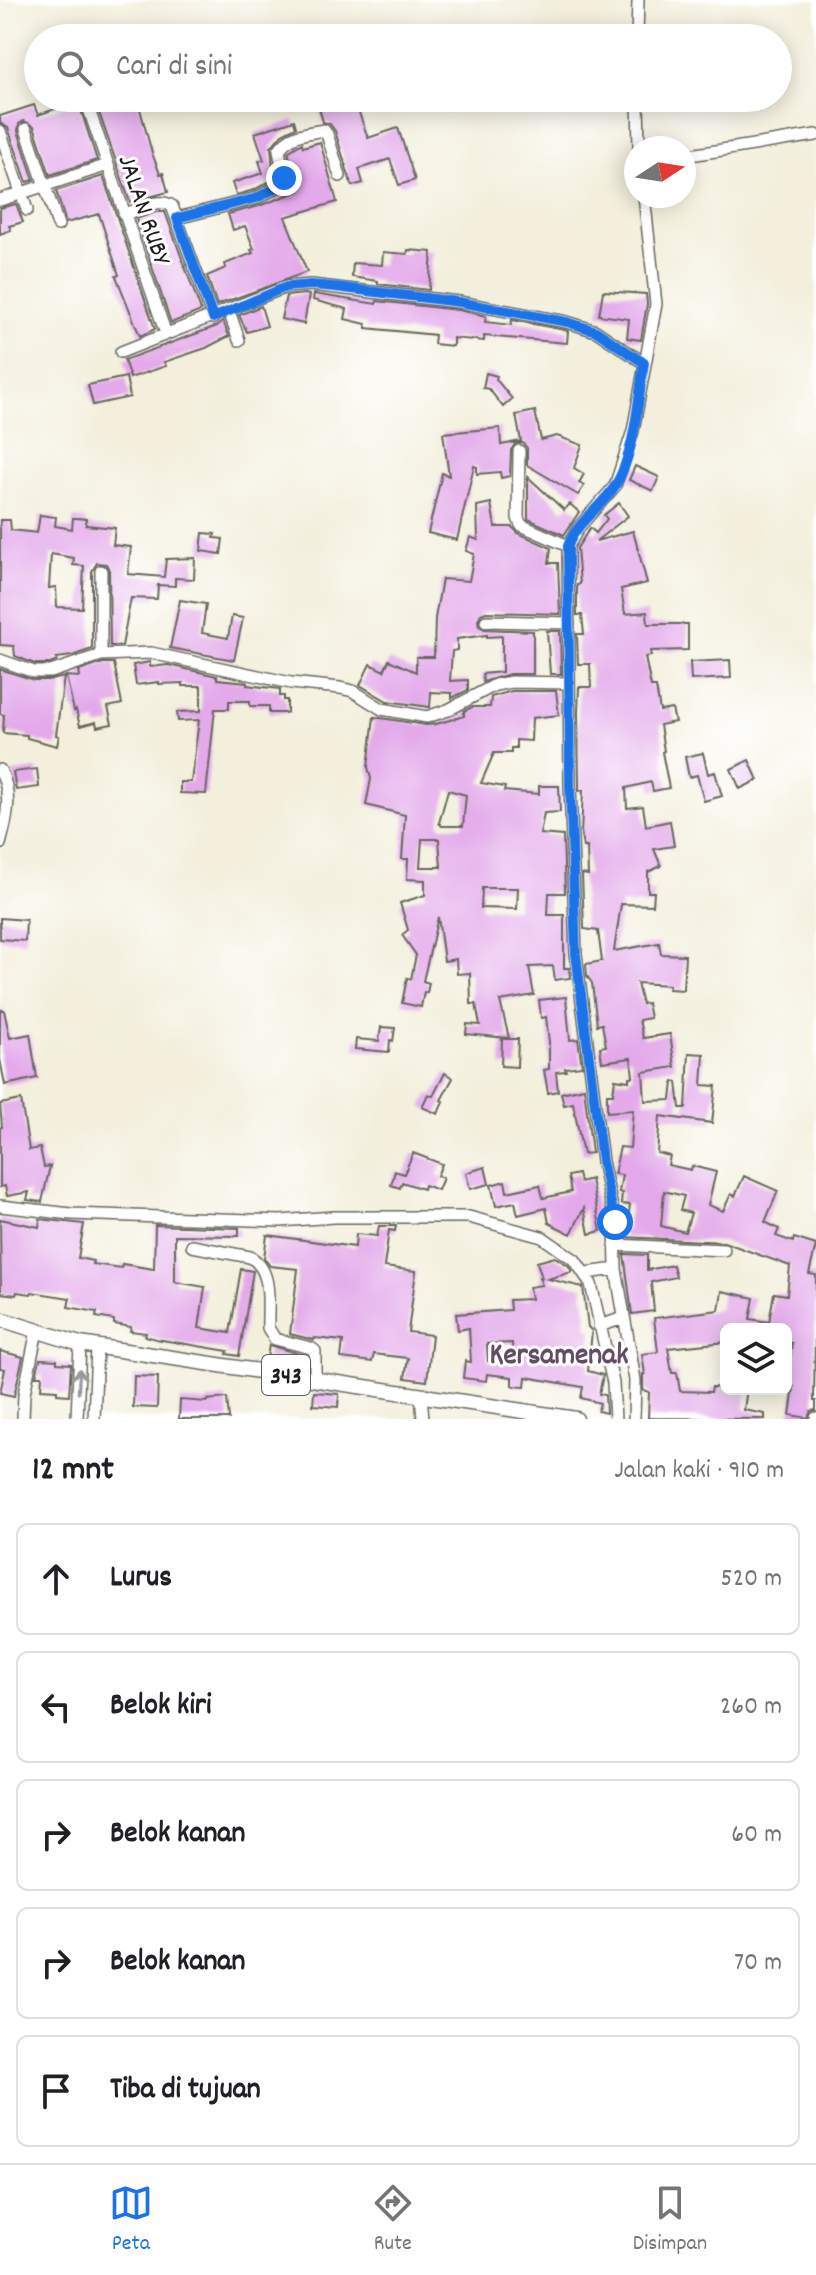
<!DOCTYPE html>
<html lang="id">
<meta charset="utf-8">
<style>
body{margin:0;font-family:Dekko,sans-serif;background:#f2f2f2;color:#202124}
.controls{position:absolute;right:24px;bottom:24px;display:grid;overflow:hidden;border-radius:12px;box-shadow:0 4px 20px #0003}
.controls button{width:72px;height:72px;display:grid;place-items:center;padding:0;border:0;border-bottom:2px solid #e0e0e0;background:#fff;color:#202124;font:40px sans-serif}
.compass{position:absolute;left:624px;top:136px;width:72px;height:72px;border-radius:50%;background:#fff;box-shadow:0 4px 20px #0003;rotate:78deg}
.stop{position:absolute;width:24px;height:24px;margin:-18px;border:6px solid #1a73e8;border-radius:50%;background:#fff}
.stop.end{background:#1a73e8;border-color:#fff;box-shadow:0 2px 8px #0008}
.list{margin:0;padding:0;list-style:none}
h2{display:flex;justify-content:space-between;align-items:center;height:104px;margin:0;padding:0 32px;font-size:34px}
h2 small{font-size:26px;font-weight:400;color:#757577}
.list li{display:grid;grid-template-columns:52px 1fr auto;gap:24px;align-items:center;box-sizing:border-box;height:112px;margin:0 16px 16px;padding:0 16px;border:2px solid #e0e0e0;border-radius:12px}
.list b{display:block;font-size:30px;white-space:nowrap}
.list em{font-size:26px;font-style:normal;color:#757577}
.icon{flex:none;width:44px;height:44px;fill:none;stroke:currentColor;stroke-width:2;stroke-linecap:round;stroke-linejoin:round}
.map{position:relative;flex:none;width:816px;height:1419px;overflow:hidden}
.search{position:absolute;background:#fff;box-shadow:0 4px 20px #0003;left:24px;right:24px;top:24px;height:88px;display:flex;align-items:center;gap:20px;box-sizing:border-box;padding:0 28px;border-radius:44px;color:#757577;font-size:30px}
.sheet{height:744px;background:#fff}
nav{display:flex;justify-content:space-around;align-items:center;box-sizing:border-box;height:112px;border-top:2px solid #e0e0e0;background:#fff;font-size:22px;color:#757577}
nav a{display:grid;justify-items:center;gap:4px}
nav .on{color:#1a73e8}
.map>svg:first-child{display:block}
.building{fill:#e3a9ea;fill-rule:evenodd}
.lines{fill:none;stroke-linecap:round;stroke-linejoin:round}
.minor-casing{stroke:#67665f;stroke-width:14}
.major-casing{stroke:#67665f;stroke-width:17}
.minor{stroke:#fff;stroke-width:11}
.major{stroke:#fff;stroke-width:14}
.oneway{stroke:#999}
.route{stroke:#1a73e8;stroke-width:10}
.labels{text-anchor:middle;stroke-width:6;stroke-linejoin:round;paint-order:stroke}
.shield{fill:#fff;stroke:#606060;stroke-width:2}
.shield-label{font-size:24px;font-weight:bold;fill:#1c1c1c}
.street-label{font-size:26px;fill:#1c1c1c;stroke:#fff}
.quarter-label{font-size:30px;font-weight:bold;fill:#624d64;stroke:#fff}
</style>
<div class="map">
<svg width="816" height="1419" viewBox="0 0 816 1419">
<rect width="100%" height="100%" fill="#fff"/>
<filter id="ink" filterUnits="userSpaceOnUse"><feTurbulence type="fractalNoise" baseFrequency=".0125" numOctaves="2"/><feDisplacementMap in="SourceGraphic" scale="16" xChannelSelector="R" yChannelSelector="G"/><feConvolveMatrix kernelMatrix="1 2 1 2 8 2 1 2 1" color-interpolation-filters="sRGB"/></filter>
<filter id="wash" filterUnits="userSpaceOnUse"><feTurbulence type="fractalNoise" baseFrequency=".006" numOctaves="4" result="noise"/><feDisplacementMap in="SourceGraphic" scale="32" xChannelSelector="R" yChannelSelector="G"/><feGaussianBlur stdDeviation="1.8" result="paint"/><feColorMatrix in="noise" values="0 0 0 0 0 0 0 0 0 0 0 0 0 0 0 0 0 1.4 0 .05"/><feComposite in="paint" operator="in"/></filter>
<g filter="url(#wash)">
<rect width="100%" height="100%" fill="#f3efdc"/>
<g id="blocks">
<path class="building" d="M61 98H77L97 160 50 175 34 126 24 121 19 124 18 131 34 180 27 182 8 128 0 123V116L34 105 38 115 64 106Z
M94 98H137L152 153 160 174 163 173 168 192 130 202Z
M354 99 368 138 398 128 415 180 399 185 390 159 359 169 363 183 352 186 335 131 330 124 323 122 319 108Z
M294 120 296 127 282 134 271 147 274 179 254 190 236 195 232 183 263 173 259 161 264 160 255 133Z
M320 142 337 202 285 217 307 272 217 305 207 276 226 268 225 264 253 253 251 250 254 249 245 226 233 230 228 214 259 206 299 191 288 152 302 143 303 147Z
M103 176 155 329 140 336 116 276 119 275 99 214 66 223 56 191Z
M16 204 23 222 9 226 11 230 0 234V208Z
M156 212H165L201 311 171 323 136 219Z
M408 250 432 252 429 290 378 284V281L352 277 353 263 382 265 383 252 407 254Z
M603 291 646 294 647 304 641 340 627 338 629 319 599 315Z
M305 294 309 295 304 324 281 319 286 296Z
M314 294 376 304 377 301 458 310 486 316 485 322 511 325 512 320 565 330 568 331 567 343 484 336V341L453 338V346L434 344 435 335 366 328V324L345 319 347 309 313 300Z
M261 306 267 326 247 332 239 315Z
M223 321 229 336 206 348 164 362 166 366 130 378 124 360 217 326Z
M486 373 497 376 496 379 512 399 503 407 489 389 483 388Z
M126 377 130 397 93 405 88 385Z
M535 411 541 440 557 436 582 445 574 468 584 474 579 483 584 486 578 495 527 465V448L523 443H516L511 450 510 476 501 478 500 472 477 474V467L474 466 457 540 428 533 442 473 449 476 443 433 500 428 501 445 521 441 516 415Z
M635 466 659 477 653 491 629 480Z
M528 477 564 510 570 504 579 512 564 535 528 519Z
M491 503 495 527H512L518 533 551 548 549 563H558L560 614 486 612 481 614 478 620 479 626 485 629 533 631V674H509L483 682 482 674 502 672V636L487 637V635L457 639V650L452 651 450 681 468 680V690L452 698V693L431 692 430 707 387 701 360 685 370 664 384 671 389 660 416 672V657H434L435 618 442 579 469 581 474 554 466 551 470 537 478 540 477 506Z
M619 503 628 516 596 541 633 531 647 583 621 589 625 614 647 612 648 624H688V650L650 651 651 656 645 657 651 687H656L660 711 672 709 675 722 660 725 664 751 662 752 669 788 653 791 651 782 626 788 627 808 643 806 646 826 670 821 674 846 654 849 661 866 648 872V892H654L653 905 621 904 614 951 659 943 661 954 685 955 683 990 669 989V985L637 983 642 1004 647 1003 650 1018 639 1020 643 1038 670 1034 675 1067 643 1072 645 1101 671 1100 673 1082H677L680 1108H686L689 1053 704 1054 702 1085 716 1086 712 1123 660 1116 657 1153 670 1156 668 1165 691 1170 692 1166 716 1172 708 1205 723 1211 731 1194 735 1196 744 1176 778 1191 765 1222 779 1229 776 1236 793 1242 794 1238 816 1245 809 1274 816 1275 814 1401H816V1410L811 1411 808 1418 790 1415 794 1387 786 1384 792 1343 786 1342V1329H726V1342L668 1348 672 1373H677L680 1391 711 1392 712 1387 747 1389 744 1410 765 1414V1419L648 1418 649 1392 643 1390V1374H645L642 1354 658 1352 654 1318 719 1310 722 1291 754 1298 750 1319 769 1322 774 1293 787 1295 790 1266 724 1242 624 1237V1230H627L629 1226H627L630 1205 621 1204 622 1193 619 1192 622 1175 614 1174 620 1147 630 1148 633 1110 607 1112V1094H613L615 1079 629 1081V1077H633L631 1058 602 1062 600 1047 606 1046 602 1024 597 1025 592 983 587 976 586 964 602 961 598 931 584 929 582 874 588 875 587 847H583L581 835 583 790 579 791V785L578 712 579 687H591L590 664H578L577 634H584L582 615H577V585L580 584 577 548 590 528 596 533 607 519 604 515ZM664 1191 684 1196 680 1210 691 1213 685 1232 661 1226Z
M40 515 56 517 55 526 72 529 73 518H77L86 519V525L115 528 113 545 131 547 128 574 164 577 166 559 195 558 194 579 175 578V586L158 585 157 599 131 598 122 646H110L109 570 106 564 97 563 92 571V649L72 656 56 658 57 661 50 664H35L15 656 14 646 0 645V520H10L11 530 37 533ZM51 554 74 558 73 565 84 566 82 608 57 607 56 587 49 588Z
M203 533 215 534 214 538 223 539 221 554 201 551Z
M180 600 206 604 202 633 228 638 232 616 243 618 234 660 170 648Z
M547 631H560L561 674H550Z
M730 660 731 678 691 680 690 662Z
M150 662V667L168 665 217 676V679L247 682V685L280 689V696H284V700H287V713H269V706H250V701H229V709H215L206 794 180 793V782H191L199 720 178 721 177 712 201 711V686H183V683L159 684V682L136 685 133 665Z
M103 663H114L122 704 108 707 112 724 97 727 96 722 80 726 76 710 74 711 66 676 80 677 79 671Z
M0 669 34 680H51L64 677 56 735 59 736 57 746 27 738V735L3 733 4 715 0 714Z
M512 691H556L559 715 532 718 531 741 516 740V748H511V753H494L481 783 505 787 504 791 539 794V786H559L560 812 544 813 540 834 563 836 565 893H549L548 915H564V968H569L570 978 555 980 553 966 529 967 534 995 500 1001 509 1038 466 1034 467 1024 480 1025 476 1004H471L470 973 457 974 456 959 444 961 438 917 423 981 429 983 427 993 424 992 421 1007 402 1003 407 978 411 979 416 955 402 935 408 930 400 903 425 895V880L407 879 408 859H402L405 815 366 805 371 779 368 767 374 717 426 725 436 724 464 716V711L472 707H490L491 697ZM448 790 466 795 463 826H442L439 823ZM422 839H439L441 867H420ZM482 888H518L517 909 481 908Z
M703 753 708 774 715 772 722 796 704 801 697 775 689 777 685 757Z
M749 760 758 780 740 789 731 769Z
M37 769 39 787 16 790 13 772Z
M0 918 26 920 25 941 0 939Z
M566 997 570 1040 578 1039 582 1066 565 1068 566 1071 556 1072 558 1091 548 1093 544 1070 549 1069V1042L546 1017 541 1018 539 1000Z
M0 1010H4L10 1038 30 1034 37 1078 5 1085 0 1059Z
M381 1027 395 1028 393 1041 390 1040 389 1052 355 1049 356 1039 379 1041Z
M502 1039H518L517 1067 501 1066Z
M445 1073 453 1078 441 1100 443 1101 438 1114 422 1107 428 1094 433 1096Z
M584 1088 592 1153 583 1154 573 1103 564 1105 561 1093Z
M21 1100 29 1150 40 1148 44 1167 50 1166 42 1202 27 1200 29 1192 7 1196 5 1186 0 1187V1128L2 1127 0 1104Z
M413 1153 442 1164 437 1176 443 1178 438 1190 424 1185 423 1189 402 1182 400 1188 391 1185 395 1171 404 1174Z
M485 1167 489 1184 470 1189 466 1173Z
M578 1174 580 1182 591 1179 601 1231 589 1234 584 1208 571 1234 549 1223 546 1208 518 1215 515 1202 496 1206 491 1185 505 1181 507 1192 540 1185 543 1198 571 1192 568 1176Z
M0 1219 39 1227 40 1219 84 1224 78 1258 93 1261 92 1264 121 1268 122 1264 154 1269 155 1225 239 1228V1236L175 1235V1282L205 1287 199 1328 230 1333 241 1269 253 1271 239 1356 227 1354 228 1351 156 1339 145 1336 146 1333 130 1331 131 1327 114 1324V1320L96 1317 97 1312 68 1307 70 1298 32 1292 31 1294 17 1292 16 1295 1 1293Z
M379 1226H396L395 1231 389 1230 384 1267 416 1271 408 1332 432 1335 427 1381 405 1378 408 1358 374 1354 372 1362 341 1358 343 1341 315 1338 314 1340 290 1334 298 1269 270 1266 264 1258 267 1235 355 1247 356 1234 377 1236Z
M624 1254 647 1255V1270L673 1265 676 1277 651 1282 654 1311 632 1314Z
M555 1257 569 1266 572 1272 548 1279 583 1287 588 1327 592 1331 588 1371 603 1375 599 1394 605 1395 606 1413 598 1411 600 1403 581 1398 583 1387 526 1377 525 1387 512 1386V1377L487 1374 486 1381 463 1378 465 1361 471 1362 469 1328 458 1330 456 1314 510 1310 509 1300 531 1299 529 1287 542 1285 539 1277 542 1278 537 1262ZM512 1343 513 1364 488 1361 487 1344Z
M269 1345 306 1356V1363L267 1358Z
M0 1351 23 1357 14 1396 0 1393 5 1369 0 1368Z
M40 1359 57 1360V1363L71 1364 69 1395 57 1394V1390L41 1389 42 1376H36Z
M134 1376 158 1377 157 1408 133 1407Z
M314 1392 339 1394 338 1407 313 1405Z
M227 1398 229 1419H179L180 1400 207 1402V1400Z"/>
</g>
</g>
<g filter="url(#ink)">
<use href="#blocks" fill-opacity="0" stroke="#67665f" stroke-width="2"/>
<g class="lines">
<defs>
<path id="minor" d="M637 38 638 0
M85 98 166 334
M638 98 639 148
M26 129 58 225
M0 131 27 210
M684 156 816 135
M0 200 108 165
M124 215C139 209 158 197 172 206L213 318
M177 218 257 198 281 185 284 178 279 150C289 134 307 133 324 130L327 134 340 176
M229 311 239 340
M121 352 286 287 311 285 459 302 567 322 596 331 644 363
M519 451 518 518 521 525 568 546
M486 621 569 623
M101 655V571
M0 660 34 672H51L101 655 151 653 291 683 340 688 353 691 382 709 427 717 448 710 495 685 511 682 569 683
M0 770C13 794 7 819 0 844
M0 1206 71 1214 280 1221 333 1217H469L542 1237 575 1260 591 1284 613 1383 615 1419
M615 1245 724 1250
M192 1246 250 1257C274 1270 267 1305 268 1328L275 1339 311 1348 315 1351V1380
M586 1273 616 1269
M599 1326 624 1318
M421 1395 423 1419
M23 1419 24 1394 37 1330
M77 1419 80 1344
M94 1419 97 1347
M634 1419 635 1380 616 1269 615 1222 602 1161 576 954 570 784 568 546 579 527 615 486 633 431 656 304 644 196
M816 1419V1418"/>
<path id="major" d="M0 1319 80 1344 576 1419"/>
</defs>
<use href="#minor" class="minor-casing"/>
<use href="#major" class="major-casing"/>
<use href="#minor" class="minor"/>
<use href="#major" class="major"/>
</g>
<defs><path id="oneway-shaft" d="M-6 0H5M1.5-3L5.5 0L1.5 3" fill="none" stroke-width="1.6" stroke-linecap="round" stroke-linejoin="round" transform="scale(2)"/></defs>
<use class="oneway" href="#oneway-shaft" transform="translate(79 1381) rotate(-87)"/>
</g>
<g class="lines" filter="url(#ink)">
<path class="route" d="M284 178 281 185 257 198 177 218 213 318 286 287 311 285 335 287 459 302 567 322 596 331 644 363C638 400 635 454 615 486 601 508 576 522 568 546L570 784 576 954 602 1161 615 1222"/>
</g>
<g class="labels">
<rect class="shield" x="262" y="1355" width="48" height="40" rx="6"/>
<g class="shield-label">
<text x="286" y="1383">343</text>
</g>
<g class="street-label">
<text transform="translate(146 209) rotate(71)" y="9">JALAN RUBY</text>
</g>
<g class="quarter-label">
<text x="559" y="1363">Kersamenak</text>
</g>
</g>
</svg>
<div class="controls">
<button><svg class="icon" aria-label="layers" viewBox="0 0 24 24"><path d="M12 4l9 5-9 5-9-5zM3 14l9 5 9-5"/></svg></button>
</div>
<svg class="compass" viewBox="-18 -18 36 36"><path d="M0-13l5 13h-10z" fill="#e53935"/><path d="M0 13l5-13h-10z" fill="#757577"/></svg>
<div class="stop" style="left:615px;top:1222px"></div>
<div class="stop end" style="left:284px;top:178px"></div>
<div class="search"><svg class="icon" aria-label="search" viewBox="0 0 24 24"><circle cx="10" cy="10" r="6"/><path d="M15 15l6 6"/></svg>Cari di sini</div>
</div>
<section class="sheet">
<h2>12 mnt<small>Jalan kaki · 910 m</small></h2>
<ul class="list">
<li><svg class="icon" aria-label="ahead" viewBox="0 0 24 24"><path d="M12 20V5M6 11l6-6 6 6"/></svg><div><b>Lurus</b></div><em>520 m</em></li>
<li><svg class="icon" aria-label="left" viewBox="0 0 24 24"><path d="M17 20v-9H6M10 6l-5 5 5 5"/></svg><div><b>Belok kiri</b></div><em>260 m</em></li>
<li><svg class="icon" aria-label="right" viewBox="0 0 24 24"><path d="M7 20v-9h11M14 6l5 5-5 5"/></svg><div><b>Belok kanan</b></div><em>60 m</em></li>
<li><svg class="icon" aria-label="right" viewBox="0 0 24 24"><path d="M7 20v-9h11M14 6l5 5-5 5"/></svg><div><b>Belok kanan</b></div><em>70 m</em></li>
<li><svg class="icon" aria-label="arrive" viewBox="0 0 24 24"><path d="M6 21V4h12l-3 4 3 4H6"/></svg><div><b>Tiba di tujuan</b></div></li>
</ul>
</section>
<nav>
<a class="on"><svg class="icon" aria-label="map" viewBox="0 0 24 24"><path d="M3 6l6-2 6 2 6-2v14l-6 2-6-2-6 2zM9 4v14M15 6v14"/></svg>Peta</a>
<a><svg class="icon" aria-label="directions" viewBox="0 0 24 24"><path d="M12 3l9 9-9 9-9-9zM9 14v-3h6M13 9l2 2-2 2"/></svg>Rute</a>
<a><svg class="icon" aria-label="saved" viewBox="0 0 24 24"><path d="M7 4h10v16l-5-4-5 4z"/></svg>Disimpan</a>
</nav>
